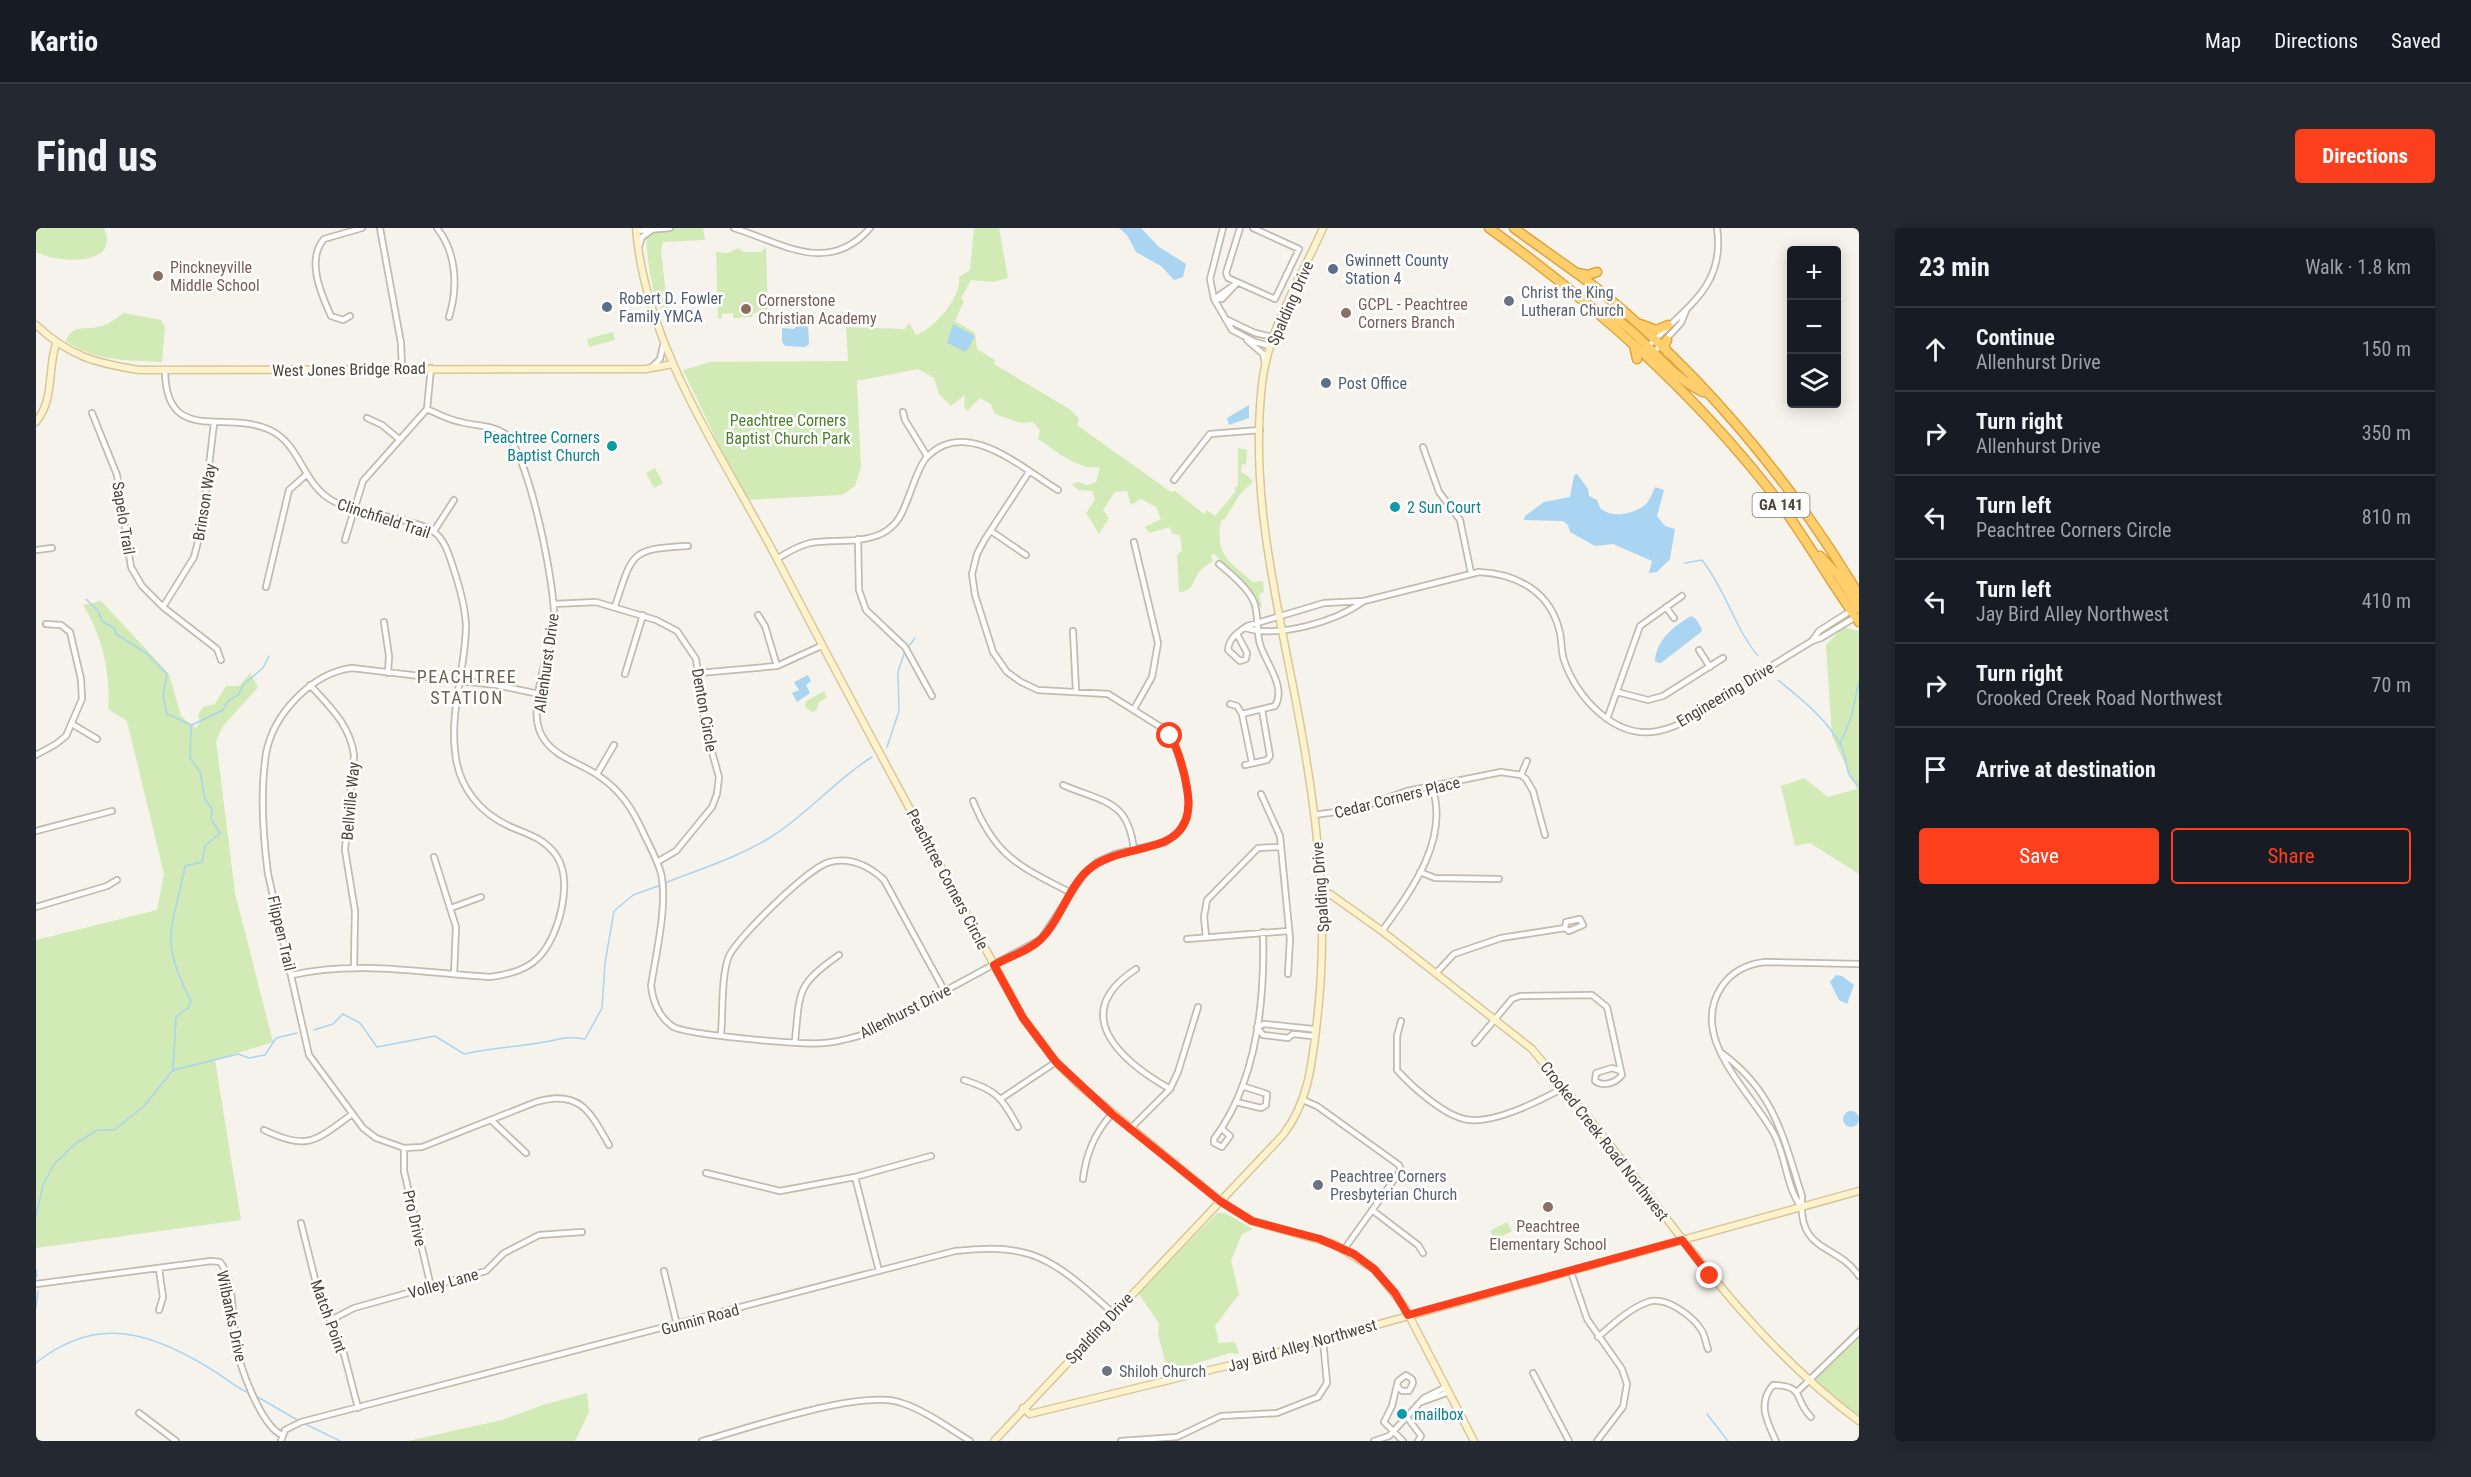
<!DOCTYPE html>
<meta charset="utf-8">
<style>
body{margin:0;font-family:"Roboto Condensed",sans-serif;background:#242831;color:#f1f3f6}
.controls{position:absolute;right:18px;top:18px;display:grid;overflow:hidden;border-radius:6px;box-shadow:0 3px 15px #0003}
.controls button{width:54px;height:54px;display:grid;place-items:center;padding:0;border:0;border-bottom:2px solid #363941;background:#171b24;color:#f1f3f6;font:30px sans-serif}
.stop{position:absolute;width:18px;height:18px;margin:-14px;border:4px solid #fc3f1d;border-radius:50%;background:#fff}
.stop.end{background:#fc3f1d;border-color:#fff;box-shadow:0 2px 6px #0008}
.list{margin:0;padding:0;list-style:none}
h2{display:flex;justify-content:space-between;align-items:center;height:78px;margin:0;padding:0 24px;font-size:26px}
h2 small{font-size:20px;font-weight:400;color:#9ea1a6}
.list li{display:grid;grid-template-columns:39px 1fr auto;gap:18px;align-items:center;box-sizing:border-box;height:84px;padding:0 24px;border-top:2px solid #363941}
.list b{display:block;font-size:22px;white-space:nowrap}
.list p{margin:0;font-size:20px;white-space:nowrap;color:#9ea1a6}
.list em{font-size:20px;font-style:normal;color:#9ea1a6}
.actions{display:flex;gap:12px;padding:18px 24px}
.actions a{flex:1;padding:14px 0;border:2px solid #fc3f1d;border-radius:6px;text-align:center;font-size:21px;color:#fc3f1d}
.actions .main{background:#fc3f1d;color:#fff}
.icon{flex:none;width:33px;height:33px;fill:none;stroke:currentColor;stroke-width:2;stroke-linecap:round;stroke-linejoin:round}
.map{position:relative;flex:none;width:1823px;height:1213px;overflow:hidden;border-radius:6px}
header{display:flex;align-items:center;gap:36px;box-sizing:border-box;height:84px;padding:0 30px;background:#171b24;border-bottom:2px solid #363941}
header strong{font-size:28px}
nav{display:flex;gap:33px;margin-inline-start:auto;font-size:21px}
.intro{display:flex;align-items:center;justify-content:space-between;box-sizing:border-box;height:144px;padding:0 36px}
h1{margin:0;font-size:42px}
.button{padding:15px 27px;border-radius:6px;background:#fc3f1d;color:#fff;font-size:21px;font-weight:700}
main{display:flex;gap:36px;padding:0 36px}
aside{flex:1;background:#171b24;border-radius:6px;box-shadow:0 3px 15px #0003}
.map>svg:first-child{display:block}
.green{fill:#d2eab5}
.water{fill:#a9d4f2}
.lines{fill:none;stroke-linecap:round;stroke-linejoin:round}
.stream{stroke:#a9d4f2;stroke-width:1.5}
.street-casing{stroke:#c2bbae;stroke-width:8}
.secondary-casing{stroke:#d6c79b;stroke-width:9}
.highway-casing{stroke:#e0a43c;stroke-width:11}
.street{stroke:#fff;stroke-width:4.5}
.secondary{stroke:#fff3cd;stroke-width:6}
.highway{stroke:#ffcf6e;stroke-width:8}
.route{stroke:#fc3f1d;stroke-width:8}
.service-dot{fill:#5c6f8a;stroke:#fff;stroke-width:2}
.education-dot{fill:#8d6e63;stroke:#fff;stroke-width:2}
.worship-dot{fill:#6b7280;stroke:#fff;stroke-width:2}
.culture-dot{fill:#0f9aa8;stroke:#fff;stroke-width:2}
.labels{text-anchor:middle;stroke-width:5;stroke-linejoin:round;paint-order:stroke}
.shield{fill:#fff;stroke:#817c74;stroke-width:1.5}
.shield-label{font-size:15px;font-weight:bold;fill:#4b4439}
.service-label{font-size:16px;fill:#4e5e75;stroke:#fff;text-anchor:start}
.education-label{font-size:16px;fill:#785e54;stroke:#fff;text-anchor:start}
.worship-label{font-size:16px;fill:#5b616d;stroke:#fff;text-anchor:start}
.street-label{font-size:16px;fill:#4b4439;stroke:#fff}
.park-label{font-size:16px;fill:#4a7f2a;stroke:#fff}
.culture-label{font-size:16px;fill:#0d838f;stroke:#fff;text-anchor:start}
.neighbourhood-label{font-size:18px;letter-spacing:1.5px;fill:#6e6250;stroke:#fff}
</style>
<header>
<strong>Kartio</strong>
<nav><a>Map</a><a>Directions</a><a>Saved</a></nav>
</header>
<div class="intro"><h1>Find us</h1><a class="button">Directions</a></div>
<main>
<div class="map">
<svg width="1823" height="1213" viewBox="0 0 1823 1213">
<rect width="100%" height="100%" fill="#f6f3ec"/>
<path class="green" d="M0 0H68C85 40 20 35 0 24Z
M609 0H667L669 12 627 14 625 23 633 93C613 70 612 30 609 0Z
M938 0H963L972 50 957 54 935 52 925 70 928 73 919 93 939 105 941 121 959 132 958 136 1035 182 1043 191 1041 197 1135 264 1139 263 1168 286 1171 282 1179 288 1200 263 1198 260 1202 258V220L1211 222 1210 237 1206 236 1205 244 1212 248 1217 254 1204 266 1189 291 1185 292C1179 328 1192 332 1217 354L1227 353 1228 364 1223 366 1226 379H1222L1219 367 1178 326 1175 327 1177 333C1173 336 1167 339 1164 343 1157 352 1158 363 1143 364L1141 327 1146 323 1144 307 1136 306 1134 299 1114 305 1109 299 1125 291 1120 279 1105 271 1095 277 1091 263 1079 264 1067 282 1073 290 1063 306 1050 285 1059 272 1057 263 1042 262 1036 256 1042 254 1051 257 1060 254 1064 239C1043 243 1020 223 1002 211L1004 202 997 194 985 195 959 186 955 176 944 170 931 183 928 178 929 167 915 178 903 166 898 150 882 141 821 153 825 239 819 258 806 267 709 272 647 142 674 134 812 133 810 99 869 101 873 95 880 107C898 101 926 69 923 49L934 42Z
M730 19 732 88H727V84L717 85 716 89 697 90V85L686 86V90L682 91 680 24 692 25 702 20 708 24H725Z
M88 85 125 92 129 99 126 134C93 132 58 134 30 113 36 96 48 102 62 99 71 98 80 90 88 85Z
M577 104 579 112 553 119 551 111Z
M619 240 627 255 618 260 610 245Z
M65 373 133 446 145 488 160 500 164 494 162 487 167 479 179 476 190 458H203L214 445 222 459 187 498 180 513 199 665 237 814 179 832 205 992 0 1020V712L121 682 128 646 91 493 72 481C75 445 66 407 47 377Z
M1807 399 1823 403V646L1774 615 1759 618 1745 558 1768 550 1792 569 1821 561 1796 508 1790 417Z
M788 463 791 469 782 475 781 482 776 484 769 479V474Z
M1181 985H1189L1217 1001 1206 1006 1195 1032 1203 1066 1179 1098 1183 1115 1199 1114 1203 1126 1194 1125 1132 1144 1122 1107 1123 1095 1102 1065Z
M1471 994 1476 1003 1459 1012 1454 1003Z
M1823 1097V1192L1809 1182 1775 1148Z
M551 1165 553 1184 539 1213H372L466 1192 507 1177Z"/>
<path class="water" d="M1083 0H1105L1123 19 1150 36 1147 49 1138 52 1125 38 1100 24 1091 7Z
M917 96 939 108 930 124 911 115Z
M762 97H772L773 116 769 119 749 118 746 114V100L758 101Z
M1213 177V190L1193 197 1191 190Z
M1541 246 1552 261 1553 268 1561 272 1564 280C1577 291 1597 286 1609 277 1613 274 1617 264 1619 259L1628 262 1621 288 1629 298 1639 301 1634 331 1621 344 1613 345 1616 333 1577 316 1559 318 1534 304 1532 297 1527 293 1488 292 1489 288 1508 274 1534 269 1538 247Z
M1655 388 1660 391 1666 401 1665 404 1625 435 1619 434C1620 412 1637 399 1655 388Z
M772 447 775 453 770 457 774 465 761 474 756 465 763 462 758 454Z
M1800 747 1806 748 1818 757 1811 776 1803 772 1794 754Z
M1807 891a8 8 0 1 1 16 0a8 8 0 1 1-16 0Z"/>
<g class="lines">
<path class="stream" d="M1649 335 1666 332C1691 364 1698 399 1722 428
M50 371 62 383 66 393 79 401 80 406 110 425 131 446 127 468 131 486 155 497
M872 419 879 410
M1742 452C1765 471 1789 489 1804 516 1814 533 1805 543 1823 558
M156 497 187 482 192 473 202 467 208 456 227 440 233 428
M1804 516 1815 490 1823 454
M851 519 863 483 862 444 869 423
M629 655C664 641 703 629 735 609 772 586 799 552 836 529
M278 802 297 796 307 786 324 795 341 819 399 808 428 826C455 820 481 819 508 814 528 811 527 808 549 811L566 780 569 735 578 683 597 667 625 657
M138 842 202 826 213 830 229 827 240 810 261 805
M0 988 7 957 18 936 40 915 62 902H78L108 878 137 842 140 789 152 780 155 773C122 710 137 702 149 638L166 634 169 618 184 605 175 591 176 581 169 571 164 544 154 530 155 498
M0 1042 1 1049
M0 1079 2 1063
M0 1135C61 1086 116 1104 178 1143 190 1150 200 1160 213 1165
M220 1168 263 1193
M1671 1186 1692 1213
M267 1195 304 1213"/>
<defs>
<path id="street" d="M344 0 365 115 366 140
M401 0C421 25 422 60 413 89
M698 0C746 15 792 48 834 0
M1187 0 1174 51 1178 71 1196 102 1219 114 1234 118
M1204 0 1190 45 1192 50 1239 71 1263 21 1217 0
M600 3 634 0
M603 18 606 9 616 2
M1178 71H1186L1201 55
M1178 71 1198 57
M314 88 307 92 295 88C285 66 270 32 288 11L326 0
M1192 92 1219 105 1237 109
M1211 112 1227 126 1229 135
M1611 120C1646 81 1690 61 1681 0
M1617 125 1645 95 1650 83
M617 138 624 131 628 114
M129 143C130 218 189 181 234 202 266 217 266 258 299 274 323 286 382 291 398 304 409 312 413 327 417 339 423 357 429 378 430 397 430 438 414 481 419 523 422 558 443 585 475 599 494 607 507 610 520 627 538 653 523 708 503 729 491 742 471 747 454 749 388 745 321 732 256 747
M391 181C402 186 413 192 425 194 439 198 456 197 468 205 492 220 521 364 518 395 514 425 491 478 505 506 516 529 543 534 563 548 585 563 596 580 607 604 613 617 621 631 625 645 632 677 620 725 615 758 617 774 622 788 636 798 648 807 768 817 788 815 803 814 815 810 829 806L1005 711 1048 646 1061 634 1079 626 1130 614 1143 603 1151 590 1153 575 1149 549 1139 516 1128 501 1072 466 1002 462 985 454 971 444 957 424 939 367 936 346 941 326 949 311 993 244
M867 184 869 192 891 228
M56 185 81 247 95 339 106 358 127 379 181 421 185 432
M331 190 346 197 363 211
M1387 219 1403 264 1424 292 1435 345
M1138 252 1174 206 1224 202
M398 303 418 272
M955 303 990 327
M822 311 823 362 830 382 869 419 896 468
M309 312 327 253 391 181 395 140
M1098 314 1122 415 1116 449 1098 481
M0 322 16 320
M741 331C750 325 763 318 774 315 797 311 825 316 847 305 864 295 867 283 874 265 878 255 884 235 892 228 931 189 987 241 1022 262
M1183 336C1195 346 1212 360 1218 374 1223 387 1220 403 1224 416 1229 434 1251 459 1239 478L1206 486
M230 359 253 262 270 247
M518 376 560 374 620 392 641 403 660 431 669 499 683 549 681 566 676 579 640 623 621 634
M579 378C597 325 593 321 652 318
M127 379 158 329 166 298 178 195
M1630 379 1638 390
M722 387 729 398 741 438
M348 394 353 428 352 445
M1209 400C1243 410 1299 394 1328 373
M1037 403 1040 463
M1201 406 1211 425 1210 431 1204 433 1192 422C1193 410 1201 405 1211 398L1288 375 1328 373 1443 344C1482 346 1515 364 1524 405 1526 414 1525 423 1528 432 1540 469 1579 512 1622 503 1649 498 1672 478 1694 464 1721 447 1748 430 1776 413L1785 410 1821 388
M1776 413 1783 403 1816 382
M1663 422 1674 439
M663 445 741 438 785 418
M589 446 607 387
M274 457C294 479 314 497 318 527L309 622 319 683 318 739
M1581 464 1612 472 1627 468 1687 430
M503 466 460 457 316 440C276 445 237 486 230 526 224 565 227 608 232 646L273 827 327 900 340 910 368 920 386 919 500 874C543 861 554 883 573 917
M1194 476 1201 478 1206 486 1216 535
M1571 491 1604 398 1646 368
M36 496 61 511
M0 527 20 516 30 508 46 471 45 451 34 404 25 397 10 396
M1209 537 1231 532 1234 528 1226 482
M561 546 578 517
M1485 547 1491 533
M1027 557C1068 575 1092 571 1098 622
M1225 566 1244 608 1254 711 1252 746
M937 573C960 630 984 638 1035 665
M1278 587 1321 581 1371 563 1465 544 1485 547 1490 551 1497 563 1509 607
M0 603 76 583
M398 629 420 699 418 746
M1384 644 1399 650 1463 651
M0 679 71 658 81 652
M415 680 445 669
M1544 691 1547 697 1533 703 1529 700 1530 694Z
M1346 703C1375 663 1414 611 1396 559
M1170 709 1168 689 1171 672 1222 620 1244 619
M1151 711 1252 703
M1100 741C1031 786 1085 833 1134 861
M1400 745 1418 726 1465 710 1529 700
M1365 793 1361 808V842C1376 859 1407 886 1428 891 1456 898 1505 872 1529 859
M1228 796 1276 801 1280 805 1276 808 1257 806 1252 810 1227 807 1221 799Z
M685 806C687 785 685 747 693 728 702 709 774 638 794 634 815 629 833 638 848 652L908 762
M759 813C764 763 760 757 803 727
M1439 815 1476 771 1484 768 1556 767 1571 779 1585 843
M1687 826C1739 865 1747 909 1766 968 1761 1026 1800 1014 1823 1048
M1576 840 1585 843 1586 847C1580 855 1567 859 1559 853L1560 845Z
M928 852C961 862 966 870 982 899
M966 870 1020 834
M1267 872 1281 878 1363 937 1365 942 1309 1020
M1200 874 1225 880 1230 877 1231 866 1206 858
M455 892 490 925
M1094 901 1134 861 1142 844 1162 779
M1186 901 1194 908 1186 919 1178 915V911C1221 854 1229 774 1227 704
M228 902C272 923 279 913 315 887
M368 920V943L395 1059
M670 945 744 963 819 949 895 928
M819 949 843 1043
M1047 951C1050 926 1058 905 1076 886
M1765 979C1750 958 1750 929 1738 906 1715 863 1651 810 1686 758 1696 744 1711 736 1729 734L1823 736
M1336 982 1382 1017 1387 1025
M265 995 283 1067 308 1126 322 1180
M628 1043 641 1097
M1535 1044 1551 1091 1586 1141 1591 1156 1587 1179 1561 1213
M0 1056 175 1033 184 1034C199 1052 196 1093 200 1115 203 1138 225 1198 246 1207
M123 1082 127 1069 123 1041
M295 1092 318 1080 450 1043 468 1025 503 1007 546 1004
M1562 1109C1576 1097 1594 1080 1612 1074 1630 1068 1657 1088 1666 1103 1669 1108 1670 1116 1672 1121
M1497 1145 1533 1213
M1361 1158 1366 1163H1373L1377 1155 1376 1151 1370 1147 1362 1153 1356 1178 1348 1194 1367 1213
M1762 1163 1823 1104
M1383 1175 1413 1164
M103 1185 140 1213
M1371 1189 1385 1208 1382 1213
M245 1213 249 1202 265 1194 919 1023C941 1021 963 1019 985 1024 1019 1030 1052 1063 1077 1085
M666 1213C710 1201 827 1160 866 1175 890 1183 913 1200 934 1213
M1085 1213 1141 1209 1185 1188 1241 1185 1282 1169 1291 1155 1287 1112
M1338 1213 1353 1208 1388 1170 1410 1159
M1740 1213C1731 1194 1721 1175 1737 1157 1770 1158 1757 1171 1775 1189"/>
<path id="secondary" d="M600 0C609 118 687 228 741 331 821 485 904 637 987 790L1020 834 1044 858 1184 973 1216 993 1298 1016 1338 1041 1368 1078 1438 1213
M0 97C33 128 59 135 103 142L610 141 637 136
M0 194C19 170 11 143 20 116
M1287 666H1294L1346 703 1496 821 1563 903
M1568 909C1646 1010 1720 1117 1823 1193
M987 1180 994 1186 1207 1134 1823 963
M958 1213 1247 907C1273 873 1276 835 1281 793 1292 700 1284 610 1268 518 1248 398 1212 280 1226 156 1232 101 1265 50 1287 0"/>
<path id="highway" d="M1453 0C1561 78 1658 164 1740 270 1770 310 1794 354 1823 394
M1478 0C1506 21 1535 40 1563 62 1666 147 1754 252 1823 367
M1542 45 1552 47 1561 44
M1568 84C1607 103 1628 146 1667 164
M1604 96 1620 102 1632 97
M1631 112 1628 118 1632 125
M1598 117 1601 131
M1784 328 1801 346 1823 380"/>
</defs>
<use href="#street" class="street-casing"/>
<use href="#secondary" class="secondary-casing"/>
<use href="#highway" class="highway-casing"/>
<use href="#street" class="street"/>
<use href="#secondary" class="secondary"/>
<use href="#highway" class="highway"/>
</g>
<g class="lines">
<path class="route" d="M1134 508C1143 523 1148 543 1151 560 1164 634 1088 610 1052 642 1032 660 1025 691 1006 710 995 722 972 729 958 737L987 790 1020 834 1076 886 1184 973 1216 993 1284 1011 1318 1026 1338 1041 1359 1065 1372 1087 1646 1012 1674 1048"/>
</g>
<g class="service-dot">
<circle cx="1297" cy="41" r="6"/>
<circle cx="571" cy="79" r="6"/>
<circle cx="1290" cy="155" r="6"/>
</g>
<g class="education-dot">
<circle cx="122" cy="48" r="6"/>
<circle cx="710" cy="81" r="6"/>
<circle cx="1310" cy="85" r="6"/>
<circle cx="1512" cy="979" r="6"/>
</g>
<g class="worship-dot">
<circle cx="1473" cy="73" r="6"/>
<circle cx="1282" cy="957" r="6"/>
<circle cx="1071" cy="1143" r="6"/>
</g>
<g class="culture-dot">
<circle cx="576" cy="218" r="6"/>
<circle cx="1359" cy="279" r="6"/>
<circle cx="1366" cy="1186" r="6"/>
</g>
<g class="labels">
<rect class="shield" x="1716.5" y="265" width="57" height="24" rx="4.5"/>
<g class="shield-label">
<text x="1745" y="282">GA 141</text>
</g>
<g class="service-label">
<text x="1309" y="38">Gwinnett County<tspan x="1309" dy="18">Station 4</tspan></text>
<text x="583" y="76">Robert D. Fowler<tspan x="583" dy="18">Family YMCA</tspan></text>
<text x="1302" y="161">Post Office</text>
</g>
<g class="education-label">
<text x="134" y="45">Pinckneyville<tspan x="134" dy="18">Middle School</tspan></text>
<text x="722" y="78">Cornerstone<tspan x="722" dy="18">Christian Academy</tspan></text>
<text x="1322" y="82">GCPL - Peachtree<tspan x="1322" dy="18">Corners Branch</tspan></text>
<text x="1512" y="1004" text-anchor="middle">Peachtree<tspan x="1512" dy="18">Elementary School</tspan></text>
</g>
<g class="worship-label">
<text x="1485" y="70">Christ the King<tspan x="1485" dy="18">Lutheran Church</tspan></text>
<text x="1294" y="954">Peachtree Corners<tspan x="1294" dy="18">Presbyterian Church</tspan></text>
<text x="1083" y="1149">Shiloh Church</text>
</g>
<g class="street-label">
<text transform="translate(1254 75) rotate(-66)" y="6">Spalding Drive</text>
<text transform="translate(313 141) rotate(-1)" y="6">West Jones Bridge Road</text>
<text transform="translate(168 274) rotate(-81)" y="6">Brinson Way</text>
<text transform="translate(88 290) rotate(81)" y="6">Sapelo Trail</text>
<text transform="translate(348 290) rotate(18)" y="6">Clinchfield Trail</text>
<text transform="translate(510 435) rotate(-82)" y="6">Allenhurst Drive</text>
<text transform="translate(1689 466) rotate(-31)" y="6">Engineering Drive</text>
<text transform="translate(669 482) rotate(80)" y="6">Denton Circle</text>
<text transform="translate(1361 569) rotate(-14)" y="6">Cedar Corners Place</text>
<text transform="translate(314 573) rotate(-85)" y="6">Bellville Way</text>
<text transform="translate(912 651) rotate(62)" y="6">Peachtree Corners Circle</text>
<text transform="translate(1284 659) rotate(-94)" y="6">Spalding Drive</text>
<text transform="translate(246 705) rotate(77)" y="6">Flippen Trail</text>
<text transform="translate(869 783) rotate(-27)" y="6">Allenhurst Drive</text>
<text transform="translate(1569 913) rotate(52)" y="6">Crooked Creek Road Northwest</text>
<text transform="translate(379 990) rotate(77)" y="6">Pro Drive</text>
<text transform="translate(407 1055) rotate(-16)" y="6">Volley Lane</text>
<text transform="translate(196 1088) rotate(78)" y="6">Wilbanks Drive</text>
<text transform="translate(293 1088) rotate(70)" y="6">Match Point</text>
<text transform="translate(664 1091) rotate(-15)" y="6">Gunnin Road</text>
<text transform="translate(1063 1100) rotate(-47)" y="6">Spalding Drive</text>
<text transform="translate(1266 1117) rotate(-16)" y="6">Jay Bird Alley Northwest</text>
</g>
<g class="park-label">
<text x="752" y="198">Peachtree Corners<tspan x="752" dy="18">Baptist Church Park</tspan></text>
</g>
<g class="culture-label">
<text x="564" y="215" text-anchor="end">Peachtree Corners<tspan x="564" dy="18">Baptist Church</tspan></text>
<text x="1371" y="285">2 Sun Court</text>
<text x="1378" y="1192">mailbox</text>
</g>
<g class="neighbourhood-label">
<text x="431" y="455">PEACHTREE<tspan x="431" dy="21">STATION</tspan></text>
</g>
</g>
</svg>
<div class="controls">
<button>+</button>
<button>−</button>
<button><svg class="icon" aria-label="layers" viewBox="0 0 24 24"><path d="M12 4l9 5-9 5-9-5zM3 14l9 5 9-5"/></svg></button>
</div>
<div class="stop" style="left:1134px;top:508px"></div>
<div class="stop end" style="left:1674px;top:1048px"></div>
</div>
<aside>
<h2>23 min<small>Walk · 1.8 km</small></h2>
<ul class="list">
<li><svg class="icon" aria-label="ahead" viewBox="0 0 24 24"><path d="M12 20V5M6 11l6-6 6 6"/></svg><div><b>Continue</b><p>Allenhurst Drive</p></div><em>150 m</em></li>
<li><svg class="icon" aria-label="right" viewBox="0 0 24 24"><path d="M7 20v-9h11M14 6l5 5-5 5"/></svg><div><b>Turn right</b><p>Allenhurst Drive</p></div><em>350 m</em></li>
<li><svg class="icon" aria-label="left" viewBox="0 0 24 24"><path d="M17 20v-9H6M10 6l-5 5 5 5"/></svg><div><b>Turn left</b><p>Peachtree Corners Circle</p></div><em>810 m</em></li>
<li><svg class="icon" aria-label="left" viewBox="0 0 24 24"><path d="M17 20v-9H6M10 6l-5 5 5 5"/></svg><div><b>Turn left</b><p>Jay Bird Alley Northwest</p></div><em>410 m</em></li>
<li><svg class="icon" aria-label="right" viewBox="0 0 24 24"><path d="M7 20v-9h11M14 6l5 5-5 5"/></svg><div><b>Turn right</b><p>Crooked Creek Road Northwest</p></div><em>70 m</em></li>
<li><svg class="icon" aria-label="arrive" viewBox="0 0 24 24"><path d="M6 21V4h12l-3 4 3 4H6"/></svg><div><b>Arrive at destination</b></div></li>
</ul>
<div class="actions"><a class="main">Save</a><a>Share</a></div>
</aside>
</main>
